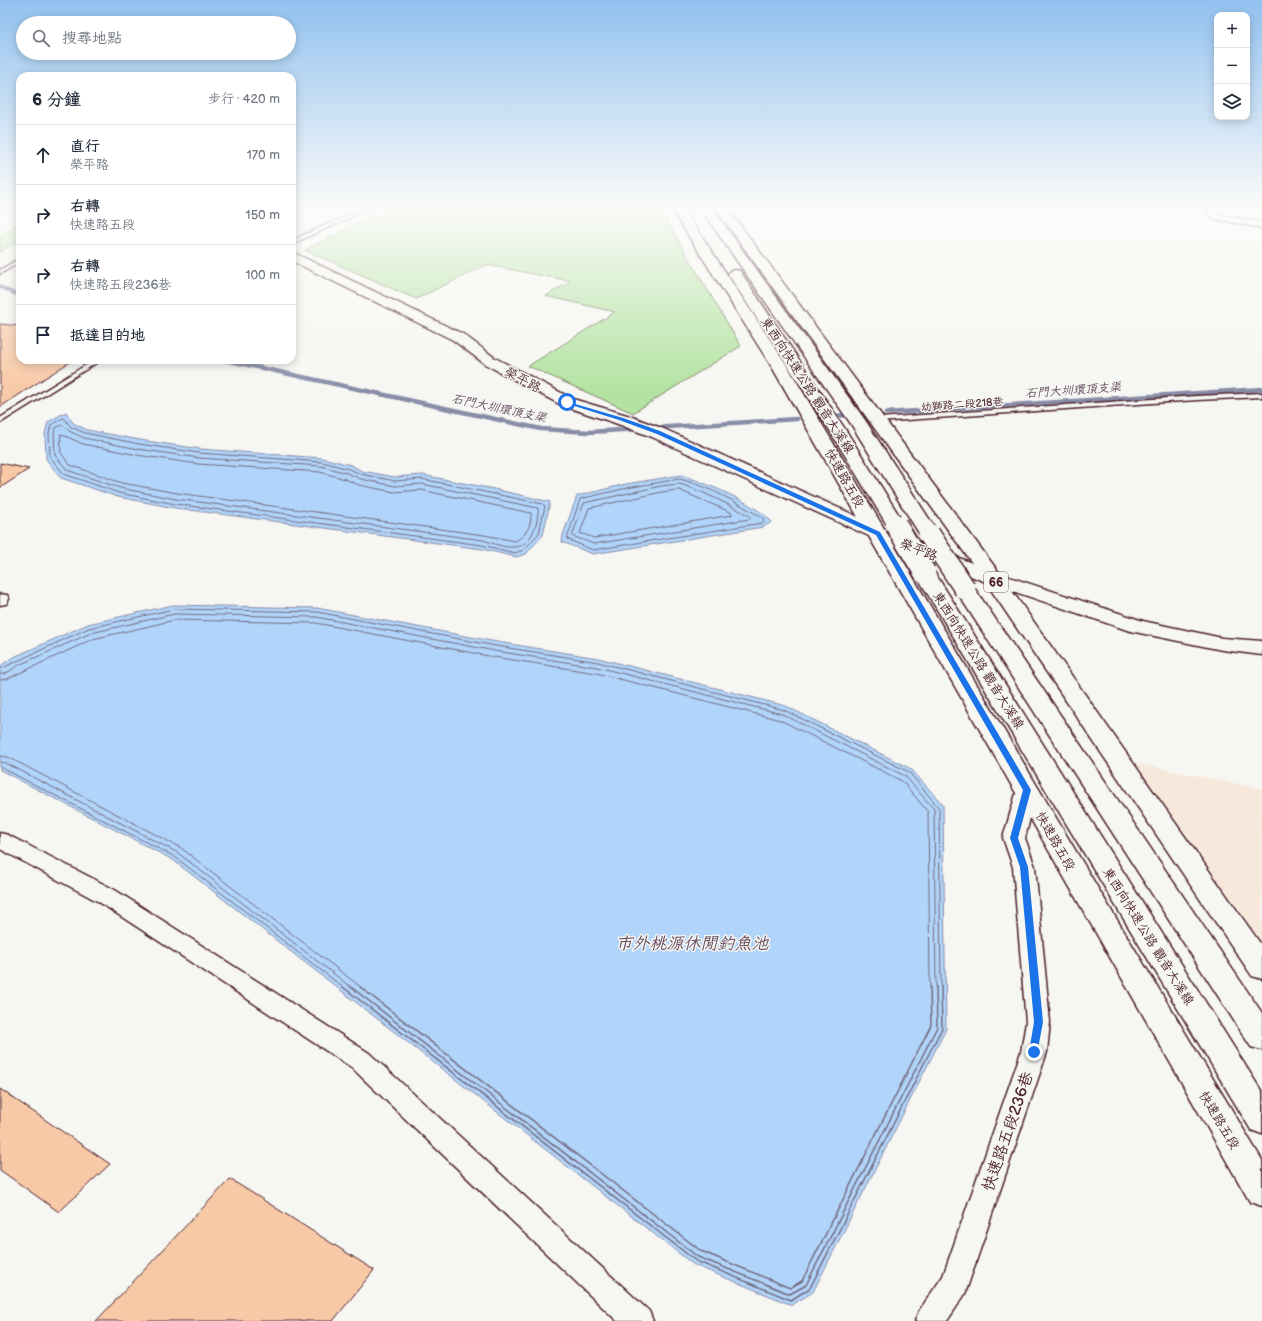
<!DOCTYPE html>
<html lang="zh-TW">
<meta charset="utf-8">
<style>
body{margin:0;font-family:"Balsamiq Sans","LXGW WenKai TC",sans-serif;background:#f6f6f7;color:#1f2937}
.controls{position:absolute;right:12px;top:12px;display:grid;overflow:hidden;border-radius:8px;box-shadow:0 2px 10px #0003}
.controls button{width:36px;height:36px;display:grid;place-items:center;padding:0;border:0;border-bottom:1px solid #e0e1e3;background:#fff;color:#1f2937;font:20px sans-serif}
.stop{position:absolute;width:12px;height:12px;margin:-9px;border:3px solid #1a73e8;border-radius:50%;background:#fff}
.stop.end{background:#1a73e8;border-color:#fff;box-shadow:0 1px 4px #0008}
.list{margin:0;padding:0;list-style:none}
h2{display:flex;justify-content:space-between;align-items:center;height:52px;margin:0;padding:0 16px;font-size:17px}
h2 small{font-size:13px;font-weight:400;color:#747a83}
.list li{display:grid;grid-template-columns:26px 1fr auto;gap:12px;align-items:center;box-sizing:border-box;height:60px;padding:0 16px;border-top:1px solid #e0e1e3}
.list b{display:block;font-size:15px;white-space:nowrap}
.list p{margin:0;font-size:13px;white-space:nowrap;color:#747a83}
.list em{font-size:13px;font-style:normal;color:#747a83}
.icon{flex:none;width:22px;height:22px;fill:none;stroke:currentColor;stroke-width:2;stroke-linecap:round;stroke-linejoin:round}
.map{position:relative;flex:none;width:1262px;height:1321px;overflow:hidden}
.search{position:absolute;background:#fff;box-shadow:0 2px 10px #0003;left:16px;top:16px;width:280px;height:44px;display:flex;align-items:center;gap:10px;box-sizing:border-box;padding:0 14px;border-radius:22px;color:#747a83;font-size:15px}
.panel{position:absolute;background:#fff;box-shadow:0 2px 10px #0003;left:16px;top:72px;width:280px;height:292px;border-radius:12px}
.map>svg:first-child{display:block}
.built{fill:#f7e8dc}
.green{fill:#b3e3a2;stroke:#7e8166}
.water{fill:#b1d5fa;stroke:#888ca7}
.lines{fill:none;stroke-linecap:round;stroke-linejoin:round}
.shore-far1{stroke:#73687e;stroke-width:1}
.shore{stroke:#73687e;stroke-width:1.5}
.stream-far1{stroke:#888ca7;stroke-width:3.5}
.stream{stroke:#888ca7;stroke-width:4.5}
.building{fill:#f8c9a7;stroke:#4a1f2b}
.service-casing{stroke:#4a1f2b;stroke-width:3}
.minor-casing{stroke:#4a1f2b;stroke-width:3}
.tertiary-casing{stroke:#4a1f2b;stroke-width:3}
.primary-casing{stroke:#4a1f2b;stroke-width:3}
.trunk-casing{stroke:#4a1f2b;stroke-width:3}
.service{fill:#f6f6f2;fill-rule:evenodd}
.minor{fill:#f6f6f2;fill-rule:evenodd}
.tertiary{fill:#f6f6f2;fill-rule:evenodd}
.primary{fill:#f6f6f2;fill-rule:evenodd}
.trunk{fill:#f6f6f2;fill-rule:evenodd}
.trunk-bridge-casing{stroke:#4a1f2b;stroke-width:24;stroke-linecap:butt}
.trunk-bridge{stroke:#f6f6f2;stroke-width:21}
.route{fill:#1a73e8}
.labels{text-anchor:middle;stroke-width:3;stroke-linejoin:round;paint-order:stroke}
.far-street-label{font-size:11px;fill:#4a1f2b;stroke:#f6f6f2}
.far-water-label{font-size:12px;font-style:italic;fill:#644c5f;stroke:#f6f6f2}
.shield{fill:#f6f6f2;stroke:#7e6067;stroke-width:1}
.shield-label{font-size:12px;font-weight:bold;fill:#4a1f2b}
.street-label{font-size:13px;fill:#4a1f2b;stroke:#f6f6f2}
.near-street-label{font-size:16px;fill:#4a1f2b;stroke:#f6f6f2}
.near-water-label{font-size:17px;font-style:italic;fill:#644c5f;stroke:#f6f6f2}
</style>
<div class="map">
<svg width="1262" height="1321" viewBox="0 0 1262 1321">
<rect width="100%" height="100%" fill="#f6f6f2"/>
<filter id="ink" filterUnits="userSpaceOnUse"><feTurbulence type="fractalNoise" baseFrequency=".025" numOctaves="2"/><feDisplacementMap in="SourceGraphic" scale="8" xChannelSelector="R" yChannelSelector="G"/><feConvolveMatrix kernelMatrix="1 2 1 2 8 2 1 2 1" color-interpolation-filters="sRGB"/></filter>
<g filter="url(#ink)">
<path class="built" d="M1125 761 1262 789V952Z"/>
<path class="green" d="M397 205H657L741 346 633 413 528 366 615 312 546 296 571 281 486 265 416 299 305 250Z
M20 222V240L0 252V235Z"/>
<path class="water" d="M66 412 73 423 87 430 140 440 200 449 322 458 351 465 362 471 395 477 422 475 494 489 550 502 543 535 526 554 516 557 482 549 175 508 118 497 61 478 46 459 45 433 48 422Z
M681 475C706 483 755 503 772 522L763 527 593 554 562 542 563 535 577 496 626 484Z
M173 605 317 608 497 642 598 658 786 706 911 769 943 805 946 1029 813 1292 792 1305 694 1265 173 860 0 770V666L14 657 88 624Z"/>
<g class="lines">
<path class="shore-far1" d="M64 418 71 427 85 433 139 444 199 453 322 462 349 469 361 474 395 481 422 479 543 504 545 506 539 533 524 550 515 553 482 545 175 504 119 493 64 474 50 457 49 433 51 425Z
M63 425 69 431 84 438 138 449 199 458 321 466 347 473 361 479 395 486 422 484 538 508C539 522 531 547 514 547 503 548 493 543 483 540L176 499 120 488 67 470 55 455 54 434 56 428Z
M61 434 83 444 137 455 198 464 320 472 345 479 359 485 394 492 421 490 531 513C532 525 526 536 515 541L484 535 177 493 122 483 70 465 61 453Z
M680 479C710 487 736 502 763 518L764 521 762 523 593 550 567 539 580 499 627 488Z
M680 484C705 492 727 504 750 516V519L594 544 572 536 584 503 661 486Z
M679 490 728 511 732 513V515L594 538 580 533 589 508 662 492Z
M0 669 89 628 174 609 317 612 496 646 598 662 784 710 909 772 939 808 941 988
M0 674H5L19 665 91 633 174 614 316 617 495 651 597 667 782 714 905 776 934 809 936 988
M0 680 7 679 93 639 175 620 316 623 494 657 596 673 780 720 902 781 928 812 930 988
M0 756 8 757 181 848 362 988
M0 762 6 763 178 853 352 988
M0 767 175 857 344 988"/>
<path class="shore" d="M343 987 696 1261 791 1300 810 1288 942 1028 941 987
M351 987 698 1257 790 1294 806 1285 937 1027 936 987
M360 987 701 1251 790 1288 802 1281 931 1025 930 987"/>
<path class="stream-far1" d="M0 212 13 205
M0 287 20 296"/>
<path class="stream" d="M225 360 541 429 589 432 638 429
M886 413 1262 389
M829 416 852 415
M651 428 797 419"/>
</g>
<path class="building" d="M0 324 20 326V360H73L0 407Z
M0 463 29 469 0 488Z
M0 1089 110 1164 59 1212 0 1170Z
M230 1179 374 1270 333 1321H96Z"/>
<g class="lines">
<defs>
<path id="service" d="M372 205H378L292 244V240Z
M20 258V262L0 274V270Z
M94 360H101L0 423V418Z
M1262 393V397L1197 400 878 422 875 420 878 418 1197 396Z"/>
<path id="minor" d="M1204 205H1214L1216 211 1221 215 1262 222V228L1214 219 1209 214Z
M0 594 7 595 9 599 6 604 0 605Z
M1027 783 1034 785 1037 790 1025 838 1035 867 1050 1022 1047 1052 965 1294 947 1321H915L919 1311 943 1276 1021 1052 1026 1022 1013 867 1003 838 1017 790 1020 785Z
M0 833 8 835 115 890 369 1053 649 1311 653 1321H617L351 1067 99 902 0 849Z"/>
<path id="tertiary" d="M292 252 463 334 495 358 573 399 627 415 664 429 885 529 1000 574 1143 621 1222 638 1262 641V655L1222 650 1130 631 986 582 871 537 652 437 615 423 561 405 485 364 453 340 292 261Z"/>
<path id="primary" d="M669 205H681L788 367 1096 885 1262 1160V1206L1250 1202 772 367Z
M713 205H725L1000 574 1262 946V979L1252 976 985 581Z"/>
<path id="trunk" d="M698 205H710L865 420 939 534 936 538 929 540 922 538 851 424Z
M735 270 740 271 845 429 905 525 903 529 896 531 889 529 887 525 829 429 728 274 730 271Z
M925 567 932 569 935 573 1262 1092V1134L1251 1130 915 573 918 569Z
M965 583 972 585 975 589 1262 1013V1050L1251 1047 955 589 958 585Z"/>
</defs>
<use href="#service" class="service-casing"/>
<use href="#minor" class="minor-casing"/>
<use href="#tertiary" class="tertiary-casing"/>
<use href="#primary" class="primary-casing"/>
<use href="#trunk" class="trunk-casing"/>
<use href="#service" class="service"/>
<use href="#minor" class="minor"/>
<use href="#tertiary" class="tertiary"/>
<use href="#primary" class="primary"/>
<use href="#trunk" class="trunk"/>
<defs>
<path id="trunk-bridge" d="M896 525 925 573
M929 534 965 589"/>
</defs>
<use href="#trunk-bridge" class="trunk-bridge-casing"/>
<use href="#trunk-bridge" class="trunk-bridge"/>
</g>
</g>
<linearGradient id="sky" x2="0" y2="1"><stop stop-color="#92c1ef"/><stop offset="0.53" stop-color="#fbfbf9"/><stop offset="1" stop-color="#fbfbf9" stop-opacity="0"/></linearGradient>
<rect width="1262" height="390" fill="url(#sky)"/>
<path class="route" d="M565 401 623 418 660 431 880 532 1031 790 1018 838 1028 867 1043 1022 1037 1054 1034 1055 1029 1052 1034 1022 1020 867 1010 838 1023 790 876 535 657 434 619 420 565 403Z"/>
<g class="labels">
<g class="far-street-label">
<text transform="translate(962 404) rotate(-4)" y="4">幼獅路二段218巷</text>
</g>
<g class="far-water-label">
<text transform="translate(1073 390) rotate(-4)" y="4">石門大圳環頂支渠</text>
<text transform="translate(499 408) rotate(12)" y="4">石門大圳環頂支渠</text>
</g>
<rect class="shield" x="984" y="572" width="24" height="20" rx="3"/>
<g class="shield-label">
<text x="996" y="586">66</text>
</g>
<g class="street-label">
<text transform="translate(523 379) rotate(28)" y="5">榮平路</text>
<text transform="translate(808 385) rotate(57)" y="5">東西向快速公路 觀音大溪線</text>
<text transform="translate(845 478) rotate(60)" y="5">快速路五段</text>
<text transform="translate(919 549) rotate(21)" y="5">榮平路</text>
<text transform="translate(979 660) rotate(58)" y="5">東西向快速公路 觀音大溪線</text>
<text transform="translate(1056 841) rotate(60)" y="5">快速路五段</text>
<text transform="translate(1149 936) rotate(58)" y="5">東西向快速公路 觀音大溪線</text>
<text transform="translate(1220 1120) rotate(59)" y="5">快速路五段</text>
</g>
<g class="near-street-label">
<text transform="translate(1007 1131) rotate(-71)" y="6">快速路五段236巷</text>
</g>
<g class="near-water-label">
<text x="692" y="949">市外桃源休閒釣魚池</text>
</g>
</g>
</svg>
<div class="controls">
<button>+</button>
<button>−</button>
<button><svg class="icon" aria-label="layers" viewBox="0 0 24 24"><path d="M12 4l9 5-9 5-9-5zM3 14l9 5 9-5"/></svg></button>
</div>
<div class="stop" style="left:567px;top:402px"></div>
<div class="stop end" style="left:1034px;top:1052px"></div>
<div class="search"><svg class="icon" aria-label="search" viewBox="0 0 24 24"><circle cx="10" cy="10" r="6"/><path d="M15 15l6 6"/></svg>搜尋地點</div>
<section class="panel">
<h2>6 分鐘<small>步行 · 420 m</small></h2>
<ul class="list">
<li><svg class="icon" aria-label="ahead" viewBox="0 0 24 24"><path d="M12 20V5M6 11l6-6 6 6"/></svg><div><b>直行</b><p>榮平路</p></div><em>170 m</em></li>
<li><svg class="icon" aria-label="right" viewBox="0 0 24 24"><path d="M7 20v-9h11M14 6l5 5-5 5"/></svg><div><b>右轉</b><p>快速路五段</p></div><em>150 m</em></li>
<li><svg class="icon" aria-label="right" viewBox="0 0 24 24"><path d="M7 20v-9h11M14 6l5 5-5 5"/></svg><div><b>右轉</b><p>快速路五段236巷</p></div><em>100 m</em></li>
<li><svg class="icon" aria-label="arrive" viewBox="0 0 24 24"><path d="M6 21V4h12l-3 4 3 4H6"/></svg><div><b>抵達目的地</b></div></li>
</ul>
</section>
</div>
